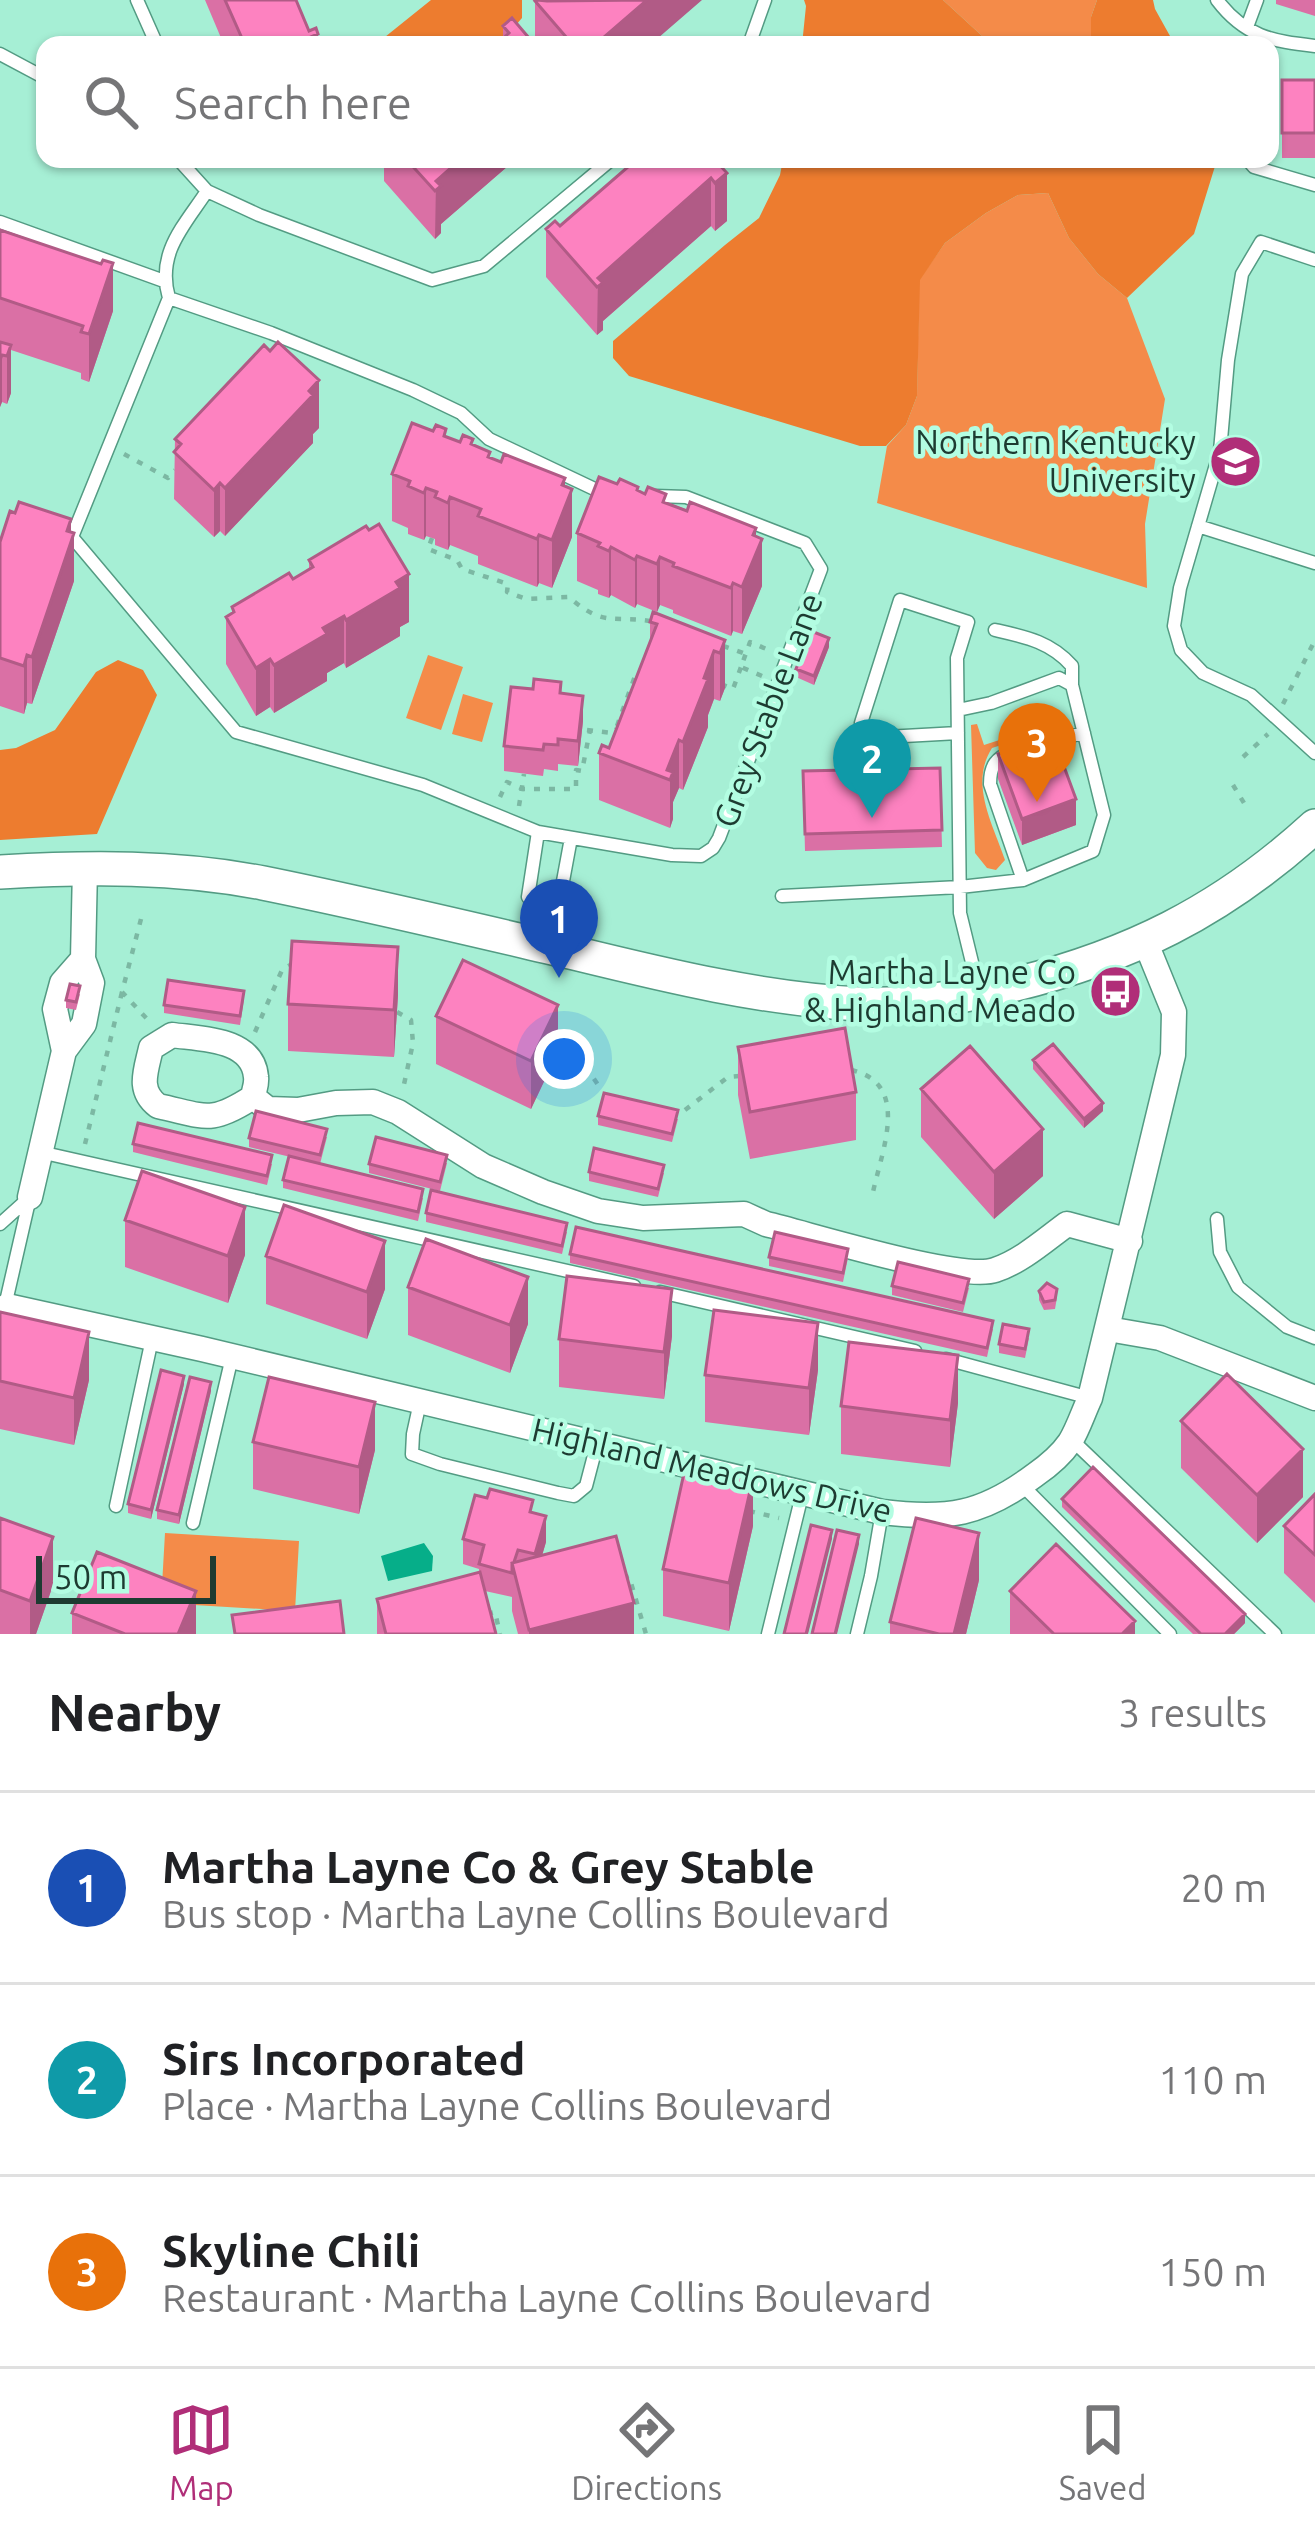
<!DOCTYPE html>
<meta charset="utf-8">
<style>
body{margin:0;font-family:Ubuntu,sans-serif;background:#f6f6f6;color:#202124}
.scale{position:absolute;left:36px;bottom:30px;width:180px;box-sizing:border-box;padding-left:12px;border:6px solid #1d3b31;border-top:0;font-size:33px;line-height:42px;white-space:nowrap;color:#1d3b31;-webkit-text-stroke:9px #b3fde2;paint-order:stroke}
.you{position:absolute;left:564px;top:1059px;width:42px;height:42px;margin:-30px;border:9px solid #fff;border-radius:50%;background:#1a73e8;box-shadow:0 0 0 18px #1a73e833}
.badge{display:grid;place-items:center;width:78px;height:78px;border-radius:50%;background:#b02e78;color:#fff;font-size:39px;font-weight:700}
.pin{position:absolute;translate:-50% -99px;filter:drop-shadow(0 3px 6px #0008)}
.pin::after{content:'';position:absolute;top:63px;width:42px;height:36px;background:inherit;clip-path:polygon(0 0,100% 0,50% 100%)}
.list{margin:0;padding:0;list-style:none}
h2{display:flex;justify-content:space-between;align-items:center;height:156px;margin:0;padding:0 48px;font-size:51px}
h2 small{font-size:39px;font-weight:400;color:#757577}
.list li{display:grid;grid-template-columns:78px 1fr auto;gap:36px;align-items:center;box-sizing:border-box;height:192px;padding:0 48px;border-top:3px solid #e0e0e0}
.list b{display:block;font-size:45px;white-space:nowrap}
.list p{margin:0;font-size:39px;white-space:nowrap;color:#757577}
.list em{font-size:39px;font-style:normal;color:#757577}
.icon{flex:none;width:66px;height:66px;fill:none;stroke:currentColor;stroke-width:2;stroke-linecap:round;stroke-linejoin:round}
.map{position:relative;flex:none;width:1315px;height:1634px;overflow:hidden}
.search{position:absolute;background:#fff;box-shadow:0 3px 9px #0004;left:36px;right:36px;top:36px;height:132px;display:flex;align-items:center;gap:30px;box-sizing:border-box;padding:0 42px;border-radius:24px;color:#757577;font-size:45px}
.sheet{height:732px;background:#fff}
nav{display:flex;justify-content:space-around;align-items:center;box-sizing:border-box;height:168px;border-top:3px solid #e0e0e0;background:#fff;font-size:33px;color:#757577}
nav a{display:grid;justify-items:center;gap:6px}
nav .on{color:#b02e78}
.map>svg:first-child{display:block}
.green{fill:#f48b49}
.forest{fill:#ed7c2f}
.water{fill:#06ae89}
.lines{fill:none;stroke-linecap:round;stroke-linejoin:round}
.service-casing{stroke:#539b83;stroke-width:15}
.minor-casing{stroke:#539b83;stroke-width:27}
.secondary-casing{stroke:#539b83;stroke-width:36}
.path{stroke:#7cb8a3;stroke-width:4.5;stroke-dasharray:6 9;stroke-linecap:butt}
.service{stroke:#fff;stroke-width:12}
.minor{stroke:#fff;stroke-width:24}
.secondary{stroke:#fff;stroke-width:33}
.wall{fill:#da70a5}
.shaded-wall{fill:#b15b86}
.building{fill:#fd82c0;stroke:#b15b86;stroke-width:3}
.labels{text-anchor:middle;stroke-width:9;stroke-linejoin:round;paint-order:stroke}
.poi-label{font-size:33px;fill:#1d3b31;stroke:#b3fde2;text-anchor:end}
.street-label{font-size:33px;fill:#1d3b31;stroke:#b3fde2}
</style>
<div class="map">
<svg width="1315" height="1634" viewBox="0 0 1315 1634">
<rect width="100%" height="100%" fill="#a6efd5"/>
<path class="green" d="M943 0H1097L1091 17V45H992Z
M1048 193 1069 238 1098 274 1127 298 1165 399 1145 524 1147 588 877 503 887 446 906 425 917 396 919 280 945 243 986 213 1018 195Z
M428 655 463 667 441 730 406 718Z
M463 694 493 703 482 742 452 734Z
M1062 720 1065 724 992 748C969 784 993 824 1005 860L996 870 987 868 975 853 971 725 977 724 984 745Z
M165 1533 299 1541 295 1611 161 1603Z"/>
<path class="forest" d="M431 0H522V18L508 34 484 45H375Z
M804 0H943L992 45H802L806 6Z
M1097 0H1153L1155 9 1175 45H1091V17Z
M783 159H1215L1216 163 1194 234 1127 298 1098 274 1069 238 1048 193 1018 195 986 213 945 243 920 280 917 396 906 425 886 446H860L629 376 613 358V341L725 245 759 218 780 175Z
M118 660 143 670 157 695 97 834 0 840V750L16 748 55 730 96 672Z"/>
<path class="water" d="M424 1543 433 1556 432 1571 388 1581 381 1556Z"/>
<g class="lines">
<defs>
<path id="service" d="M137 0 157 45
M1217 0C1245 37 1272 41 1315 46
M1247 27 1257 0
M749 45 765 0
M0 54 45 78
M178 159 207 191 259 215 432 280 484 266 612 159
M1247 159 1254 167 1315 185
M207 191C184 226 156 253 169 298L271 333 413 390 461 413 489 439 605 494
M0 222 164 281
M1315 260 1261 242 1242 274 1228 360 1220 451 1180 588 1174 626 1181 650 1203 673 1251 695 1315 753
M1198 526 1315 563
M63 532 72 537 236 732 423 785 538 832 672 855 701 856 713 848 719 838 821 569 805 543 686 497 655 496
M72 537 169 298
M995 630C1026 637 1051 642 1072 666V685
M958 733 868 738 861 723 900 600 968 622 957 658 960 913 979 991
M1038 743 1084 733
M1013 751C996 758 990 765 990 784L1023 880
M538 832 528 897 542 915
M782 896 960 887 1023 880 1093 851 1104 815 1072 685 1059 678 991 703 958 710
M542 915 558 908 571 838
M40 1152 634 1286
M1217 1219 1220 1252 1238 1287 1287 1327 1315 1338
M0 1224 29 1198
M660 1292 915 1351
M5 1306 30 1197
M946 1359 1090 1398
M420 1402 413 1434 412 1454 440 1464 558 1493 574 1496 586 1486 597 1444
M1072 1440 1275 1634
M1022 1485 1170 1634
M116 1506 152 1339
M193 1523 232 1357
M768 1634 802 1495
M857 1634 871 1576 882 1512"/>
<path id="minor" d="M172 1035C200 1039 253 1038 256 1077 257 1084 254 1090 253 1097 210 1125 205 1116 158 1106 137 1090 146 1071 151 1048Z
M64 1051 84 1024 92 983 83 959 85 868
M253 1097 268 1109 298 1110 336 1103 373 1102 398 1112 483 1166 543 1192 598 1211 643 1218 744 1214 766 1224C809 1234 961 1282 995 1270 1022 1261 1045 1240 1067 1224L1130 1241
M30 1197 64 1051 55 1009 62 983 83 959
M7 1306 202 1349 882 1512C947 1520 982 1515 1035 1475 1048 1466 1061 1455 1070 1442 1078 1429 1083 1413 1090 1398L1173 1055 1174 1012 1145 941
M1108 1329 1160 1338 1315 1398"/>
<path id="secondary" d="M0 872C88 867 176 866 263 883 367 904 471 929 574 953 668 976 763 999 860 1004 909 1006 957 998 1004 987 1127 958 1221 912 1315 826"/>
</defs>
<use href="#service" class="service-casing"/>
<use href="#minor" class="minor-casing"/>
<use href="#secondary" class="secondary-casing"/>
<path class="path" d="M124 454 168 478 175 470
M432 538 428 549 457 560 462 569 508 584 507 592 526 599 569 597C605 629 615 614 655 622
M723 646 746 654
M762 676 741 667 750 642 771 651
M721 684 733 689 741 667
M1283 704 1315 640
M617 726 635 676 642 674
M587 730 612 733 616 729
M1243 757 1268 734
M1233 785 1244 803
M500 797 507 782 523 789H576V770L582 771 590 730
M519 806 524 774
M141 919 122 992 148 1020
M397 1012 411 1020 413 1043 403 1089
M255 1032 282 970 292 964
M555 1034 571 1046 601 1089
M851 1070C911 1083 882 1150 873 1192
M685 1110 728 1077 739 1076
M85 1144 122 992
M749 1511 779 1518
M623 1578 629 1576 646 1634
M487 1614 495 1612 500 1634"/>
<use href="#service" class="service"/>
<use href="#minor" class="minor"/>
<use href="#secondary" class="secondary"/>
</g>
<path class="wall" d="M205 0H296L309 31 318 45H224Z
M1276 0H1315V16L1276 4Z
M535 1 650 45H496L503 39V26L535 45Z
M1282 80H1315V158H1282Z
M384 159H516L441 224V233L435 239 384 181Z
M714 159 727 221 715 231 711 226 603 321V330L597 335 546 277V229L560 226Z
M0 230 113 311 89 382 81 379V373L11 350V393L7 404 2 402 0 407Z
M319 428 313 434V443L225 536 220 531 214 537 174 499 175 439Z
M446 437 473 445 490 458 565 487 572 537 552 588 539 583 537 587 478 564V556L450 545 448 550 435 545V539L426 536 424 540 408 534V528L392 521V474Z
M638 491 756 536 762 586 742 634 733 631 731 636 673 613V610L660 605 657 612 637 604 635 608 611 595 609 598 598 594V590L577 581V533Z
M71 532 74 581 32 704 27 703 24 714 0 706V542Z
M309 560 409 622 400 627V636L346 668 344 663 327 673V681L274 713 270 707 256 716 226 664V617L232 613V607L293 579 309 569Z
M650 622 725 640V688L720 701 714 699 708 715V727L683 790 679 788 673 802V819L670 828 599 800V753L609 748 650 642Z
M829 647 814 685 796 677V669Z
M561 693 583 721 578 766 558 764V771L544 769 543 776 504 771V746Z
M998 754 1076 825 1022 845 998 779Z
M940 768 942 847 805 851 803 771Z
M80 994 76 1010 66 1008V1000Z
M398 995 394 1057 288 1051V1004Z
M244 999 240 1025 164 1013V1005Z
M436 1016 558 1052 531 1109 436 1064Z
M738 1047 856 1092V1140L750 1159 738 1095Z
M1033 1060 1103 1111 1084 1128 1033 1069Z
M921 1089 1043 1176 994 1219 921 1137Z
M598 1116 678 1119 672 1142 598 1125Z
M327 1137 320 1164 249 1147V1138Z
M133 1144 272 1164 267 1185 133 1152Z
M447 1163 440 1191 369 1173V1164Z
M589 1172 664 1173 658 1197 589 1181Z
M283 1180 423 1198 418 1221 283 1188Z
M426 1213 567 1232 562 1254 426 1222Z
M125 1220 245 1255 228 1303 125 1267Z
M570 1254 993 1329 987 1357 570 1263Z
M266 1256 385 1289 367 1339 266 1304Z
M769 1257 848 1258 843 1282 769 1266Z
M892 1286 969 1288 963 1312 892 1295Z
M408 1287 528 1324 510 1373 408 1335Z
M1039 1291 1057 1297 1055 1309 1044 1310 1039 1300Z
M0 1312 89 1380 74 1445 0 1429Z
M672 1336 664 1399 559 1387V1339Z
M1029 1338 1025 1358 999 1353V1344Z
M818 1370 809 1435 705 1422V1375Z
M184 1384 151 1519 128 1513V1504Z
M211 1391 179 1524 157 1519V1510Z
M958 1403 950 1467 841 1454V1406Z
M1181 1421 1303 1497 1257 1543 1181 1468Z
M253 1442 375 1450 359 1514 253 1489Z
M1315 1494V1603L1284 1573V1526Z
M1062 1499 1245 1623 1234 1634H1193L1062 1507Z
M533 1513 546 1542 542 1555 634 1634H518L512 1611V1597L485 1591 496 1634H377V1599L479 1572V1569L463 1564V1539Z
M0 1518 53 1585 36 1634H0Z
M753 1526 729 1631 663 1616V1569Z
M979 1580 966 1634H890V1622Z
M1010 1591 1135 1634H1010Z
M72 1613 196 1634H72Z"/>
<path class="shaded-wall" d="M647 0H702L650 45H595Z
M318 34V45H292Z
M461 159H516L441 224V233L435 239 436 181Z
M727 173V221L715 231V183Z
M711 178V226L603 321V330L597 335 598 278Z
M113 263V311L89 382V334Z
M11 345V393L7 404V356Z
M2 355V402L0 407V360Z
M319 380V428L313 434V443L225 536V488Z
M565 478V507L572 489V537L552 588V540L562 485Z
M220 483V531L214 537V490Z
M426 488V536L424 540V493Z
M450 497V545L448 550V503Z
M71 519V540L74 533V581L32 704V657Z
M756 528V554L762 539V586L742 634V587Z
M539 535V583L537 587V539Z
M611 547V595L609 598V551Z
M637 556V604L635 608V560Z
M660 557V605L657 612V564Z
M409 574V622L400 627V636L346 668V620L396 582Z
M733 583V631L731 636V588Z
M344 616V663L327 673V681L274 713V665L323 628Z
M829 638V647L814 685V676Z
M725 640V688L720 701V653Z
M714 651V699L708 715V727L683 790V742Z
M27 655V703L24 714V666Z
M270 659V707L256 716V668Z
M583 696V721L578 766V741Z
M679 740V788L673 802V819L670 828V780L667 770Z
M1076 799V825L1022 845V819Z
M398 947V995L394 1057V1010Z
M558 1005V1052L531 1109V1061Z
M1103 1103V1111L1084 1128V1119Z
M1043 1129V1176L994 1219V1172Z
M245 1207V1255L228 1303V1256Z
M385 1241V1289L367 1339V1292Z
M528 1277V1324L510 1373V1325Z
M672 1289V1336L664 1399V1352Z
M818 1323V1370L809 1435V1388Z
M89 1332V1380L74 1445V1398Z
M958 1355V1403L950 1467V1420Z
M184 1376V1384L151 1519V1510Z
M211 1382V1391L179 1524V1515Z
M375 1402V1450L359 1514V1467Z
M1303 1449V1497L1257 1543V1495Z
M753 1478V1526L729 1631V1583Z
M546 1516V1542L535 1580V1554Z
M832 1530V1539L808 1634H806Z
M979 1533V1580L966 1634H954Z
M859 1535V1544L837 1634H835Z
M53 1537V1585L36 1634H30V1601Z
M196 1591V1634H178Z
M634 1603V1634H529V1630Z
M1245 1614V1623L1234 1634H1225Z
M1135 1621V1634H1122Z"/>
<path class="building" d="M225 0H296L309 31 316 28 318 34 292 45H245Z
M537 0 547 1 647 0 595 45H573L535 1Z
M512 18 535 45H496L509 33 503 26Z
M1282 80H1315V133H1282Z
M406 159H461L436 181 441 186 435 191Z
M637 159H714L727 173 715 183 711 178 598 278 603 283 597 287 546 229 555 221 560 226Z
M0 230 101 264 103 260 113 263 89 334 81 332 83 326 0 298Z
M0 342 11 345 7 356 2 355 0 360Z
M278 342 319 380 309 391 313 395 225 488 220 483 214 490 174 452 181 444 175 439 264 345 270 351Z
M412 423 433 431 436 425 446 429 444 436 460 442 463 435 473 439 471 444 490 452 488 457 501 462 504 454 565 478 562 485 572 489 552 540 539 535 537 539 478 516 481 509 450 497 448 503 435 497 437 492 426 488 424 493 408 486 410 481 392 474Z
M599 477 617 484 620 479 638 487 637 490 645 494 648 487 666 494 663 502 687 511 690 502 756 528 753 535 762 539 742 587 733 583 731 588 673 566 674 563 660 557 657 564 637 556 635 560 611 547 609 551 598 546 600 543 577 533Z
M19 502 71 519 67 531 74 533 32 657 27 655 24 666 0 658V542L10 511 15 513Z
M379 524 409 574 396 582 400 588 346 620 344 616 323 628 327 634 274 665 270 659 256 668 226 617 234 612 232 607 289 573 293 579 313 567 309 560 366 526 369 530Z
M653 612 725 640 720 653 714 651 704 678 708 679 683 742 679 740 667 770 673 772 670 780 599 753 602 745 609 748 657 624 650 622Z
M811 631 829 638 814 676 796 669Z
M534 679 561 682 560 693 583 696 578 741 558 739V745L544 744 543 750 504 746 511 687 533 689Z
M1052 734 1076 799 1022 819 998 754Z
M940 768 942 830 805 834 803 771Z
M292 941 398 947 394 1010 288 1004Z
M463 960 558 1005 531 1061 436 1016Z
M168 980 244 991 240 1016 164 1005Z
M70 984 80 986 76 1002 66 1000Z
M845 1028 856 1092 750 1112 738 1047Z
M1053 1044 1103 1103 1084 1119 1033 1060Z
M970 1046 1043 1129 994 1172 921 1089Z
M604 1093 678 1110 672 1134 598 1116Z
M256 1111 327 1129 320 1155 249 1138Z
M138 1123 272 1155 267 1176 133 1144Z
M376 1137 447 1155 440 1182 369 1164Z
M594 1148 664 1165 658 1189 589 1172Z
M289 1156 423 1189 418 1212 283 1180Z
M142 1171 245 1207 228 1256 125 1220Z
M431 1190 567 1223 562 1246 426 1213Z
M284 1205 385 1241 367 1292 266 1256Z
M576 1227 993 1321 987 1348 570 1254Z
M775 1232 848 1249 843 1273 769 1257Z
M426 1239 528 1277 510 1325 408 1287Z
M898 1262 969 1279 963 1303 892 1286Z
M567 1276 672 1289 664 1352 559 1339Z
M1047 1283 1057 1289 1055 1300 1044 1302 1039 1291Z
M714 1310 818 1323 809 1388 705 1375Z
M0 1312 89 1332 74 1398 0 1381Z
M1003 1324 1029 1329 1025 1349 999 1344Z
M849 1342 958 1355 950 1420 841 1406Z
M161 1370 184 1376 151 1510 128 1504Z
M1227 1374 1303 1449 1257 1495 1181 1421Z
M190 1377 211 1382 179 1515 157 1510Z
M269 1377 375 1402 359 1467 253 1442Z
M686 1464 753 1478 729 1583 663 1569Z
M1093 1467 1245 1614 1225 1634H1201L1062 1499Z
M490 1489 533 1500 530 1512 546 1516 535 1554 518 1550 514 1562 512 1563V1573L479 1564 484 1545 463 1539 475 1495 487 1498Z
M1315 1494V1555L1284 1526Z
M0 1518 53 1537 30 1601 0 1590Z
M916 1518 979 1533 954 1634H939L890 1622Z
M811 1525 832 1530 806 1634H784Z
M837 1530 859 1535 835 1634H812Z
M616 1536 634 1603 529 1630 512 1563Z
M1056 1544 1135 1621 1122 1634H1054L1010 1591Z
M97 1552 196 1591 178 1634H125L72 1613Z
M480 1572 496 1634H386L377 1599Z
M340 1601 344 1634H235L232 1615Z"/>
<defs>
<symbol id="university-disc" viewBox="-11 -11 22 22"><circle r="9.5" fill="#b02e78" stroke="#b3fde2"/><path d="M0-5L7-2L0 1L-7-2ZM-4 1L0 2.5L4 1V4Q0 6-4 4Z" fill="#fff"/></symbol>
<symbol id="bus-disc" viewBox="-11 -11 22 22"><circle r="9.5" fill="#b02e78" stroke="#b3fde2"/><path d="M-5-6H5V4H4V6H2V4H-2V6H-4V4H-5ZM-3.5-4V0h7V-4ZM-3.5 1.2v1.5H-2V1.2ZM2 1.2v1.5H3.5V1.2Z" fill="#fff"/></symbol>
</defs>
<g fill-rule="evenodd">
<use href="#university-disc" x="1206" y="432" width="59" height="59"/>
<use href="#bus-disc" x="1086" y="962" width="59" height="59"/>
</g>
<g class="labels">
<g class="poi-label">
<text x="1196" y="454">Northern Kentucky<tspan x="1196" dy="38">University</tspan></text>
<text x="1076" y="984">Martha Layne Co<tspan x="1076" dy="38">&amp; Highland Meado</tspan></text>
</g>
<g class="street-label">
<text transform="translate(768 710) rotate(-69)" y="12">Grey Stable Lane</text>
<text transform="translate(712 1470) rotate(13)" y="12">Highland Meadows Drive</text>
</g>
</g>
</svg>
<div class="scale">50 m</div>
<div class="you"></div>
<div class="pin badge" style="left:559px;top:978px;background:#1a4fb4">1</div>
<div class="pin badge" style="left:872px;top:818px;background:#0f9aa8">2</div>
<div class="pin badge" style="left:1037px;top:802px;background:#e8710a">3</div>
<div class="search"><svg class="icon" aria-label="search" viewBox="0 0 24 24"><circle cx="10" cy="10" r="6"/><path d="M15 15l6 6"/></svg>Search here</div>
</div>
<section class="sheet">
<h2>Nearby<small>3 results</small></h2>
<ul class="list">
<li><span class="badge" style="background:#1a4fb4">1</span><div><b>Martha Layne Co &amp; Grey Stable</b><p>Bus stop · Martha Layne Collins Boulevard</p></div><em>20 m</em></li>
<li><span class="badge" style="background:#0f9aa8">2</span><div><b>Sirs Incorporated</b><p>Place · Martha Layne Collins Boulevard</p></div><em>110 m</em></li>
<li><span class="badge" style="background:#e8710a">3</span><div><b>Skyline Chili</b><p>Restaurant · Martha Layne Collins Boulevard</p></div><em>150 m</em></li>
</ul>
</section>
<nav>
<a class="on"><svg class="icon" aria-label="map" viewBox="0 0 24 24"><path d="M3 6l6-2 6 2 6-2v14l-6 2-6-2-6 2zM9 4v14M15 6v14"/></svg>Map</a>
<a><svg class="icon" aria-label="directions" viewBox="0 0 24 24"><path d="M12 3l9 9-9 9-9-9zM9 14v-3h6M13 9l2 2-2 2"/></svg>Directions</a>
<a><svg class="icon" aria-label="saved" viewBox="0 0 24 24"><path d="M7 4h10v16l-5-4-5 4z"/></svg>Saved</a>
</nav>
